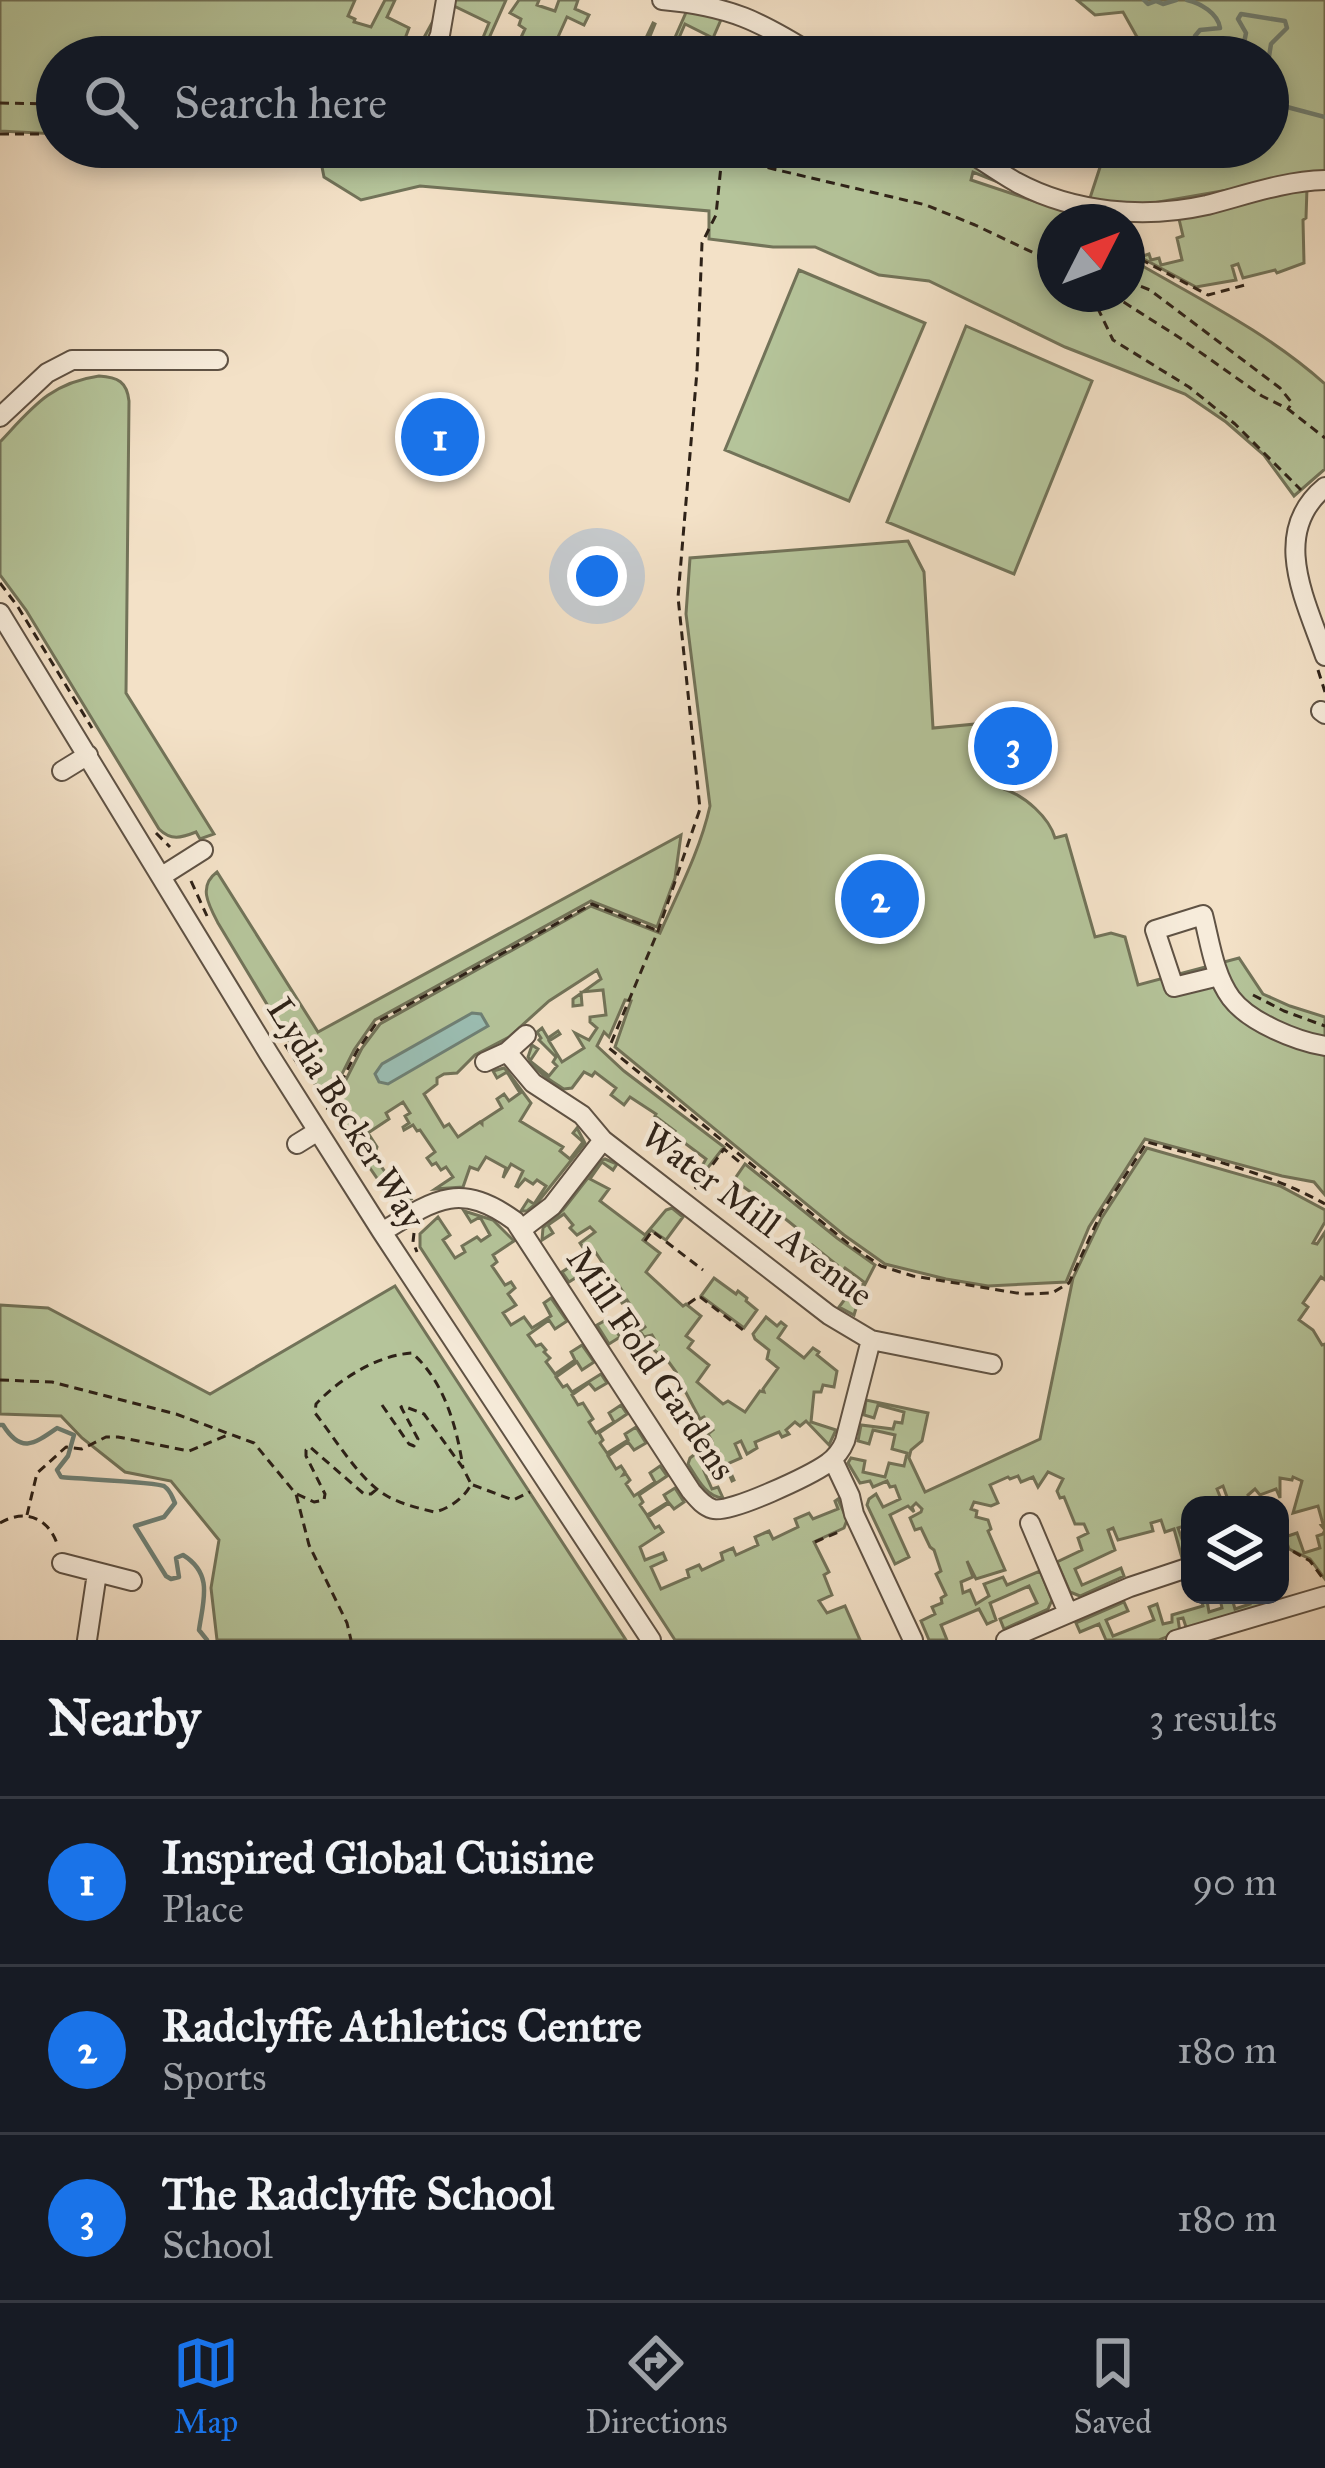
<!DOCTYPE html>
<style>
body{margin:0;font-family:"IM FELL Great Primer",serif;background:#20242c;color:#f1f3f6}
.controls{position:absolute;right:36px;bottom:36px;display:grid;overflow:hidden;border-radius:24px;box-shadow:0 6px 18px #0003}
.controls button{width:108px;height:108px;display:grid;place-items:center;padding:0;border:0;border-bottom:3px solid #363941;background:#171b24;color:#f1f3f6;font:60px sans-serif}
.compass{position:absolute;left:1037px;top:204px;width:108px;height:108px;border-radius:50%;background:#171b24;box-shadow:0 6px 18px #0003;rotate:48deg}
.you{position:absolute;left:597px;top:576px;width:42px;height:42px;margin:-30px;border:9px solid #fff;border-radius:50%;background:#1a73e8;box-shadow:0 0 0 18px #1a73e833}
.badge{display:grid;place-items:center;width:78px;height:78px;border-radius:50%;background:#1a73e8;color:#fff;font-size:39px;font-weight:700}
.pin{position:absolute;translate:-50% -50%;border:6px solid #fff;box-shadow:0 3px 12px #0006}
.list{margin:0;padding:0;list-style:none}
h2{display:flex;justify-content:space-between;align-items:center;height:156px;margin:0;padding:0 48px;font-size:51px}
h2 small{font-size:39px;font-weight:400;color:#9ea1a6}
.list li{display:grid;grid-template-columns:78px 1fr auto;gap:36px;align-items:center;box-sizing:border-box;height:168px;padding:0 48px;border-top:3px solid #363941}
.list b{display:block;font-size:45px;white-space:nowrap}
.list p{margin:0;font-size:39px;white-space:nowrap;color:#9ea1a6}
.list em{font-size:39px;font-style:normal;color:#9ea1a6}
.icon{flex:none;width:66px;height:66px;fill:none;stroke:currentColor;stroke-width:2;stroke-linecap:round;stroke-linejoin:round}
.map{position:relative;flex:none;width:1325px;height:1640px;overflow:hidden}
.search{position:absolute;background:#171b24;box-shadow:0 6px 18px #0003;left:36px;right:36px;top:36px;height:132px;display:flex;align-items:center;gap:30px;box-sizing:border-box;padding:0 42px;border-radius:66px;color:#9ea1a6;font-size:45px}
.sheet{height:660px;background:#171b24}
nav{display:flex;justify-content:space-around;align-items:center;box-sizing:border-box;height:168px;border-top:3px solid #363941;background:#171b24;font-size:33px;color:#9ea1a6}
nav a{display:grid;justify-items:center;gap:6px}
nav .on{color:#1a73e8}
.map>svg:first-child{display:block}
.green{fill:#b5c49a;stroke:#727359;stroke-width:3}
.water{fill:#9bbeb3;stroke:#6f8075;stroke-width:3}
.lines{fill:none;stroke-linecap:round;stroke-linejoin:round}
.stream{stroke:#6f8075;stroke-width:4.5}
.minor-casing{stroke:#5f5244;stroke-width:22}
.path{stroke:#2e2218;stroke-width:3;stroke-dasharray:9 6;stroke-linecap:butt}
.minor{stroke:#f7ecdb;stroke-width:18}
.labels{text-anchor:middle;stroke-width:9;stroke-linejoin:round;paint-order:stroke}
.street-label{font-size:36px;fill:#2e2218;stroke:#f7ecdb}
</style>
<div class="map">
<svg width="1325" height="1640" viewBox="0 0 1325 1640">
<rect width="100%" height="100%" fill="#f3e1c7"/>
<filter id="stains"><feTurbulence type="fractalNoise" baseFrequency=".00167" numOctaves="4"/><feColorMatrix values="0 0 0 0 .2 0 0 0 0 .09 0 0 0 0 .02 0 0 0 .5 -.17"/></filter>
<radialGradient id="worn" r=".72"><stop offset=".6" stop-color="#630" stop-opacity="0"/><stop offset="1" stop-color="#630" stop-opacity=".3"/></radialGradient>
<path class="green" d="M0 0H355L348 16 355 19 354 22 371 27 385 0H395L387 17 409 28 406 36 421 43 433 21 436 27 423 57H57V134L0 131Z
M454 0H506L485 47 480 45 489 23 452 5Z
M519 0H539L537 5 555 11 559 0H578L575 9 589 15 584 25 567 17 554 46 575 57H495L494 45 497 46 499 41 516 48 525 29 519 25 521 19 510 13Z
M1077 0H1325V173L1153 203 1128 205 1089 201 1105 152 1150 147H1268V57H1206L1192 47 1152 43 1137 37 1123 12 1095 15Z
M688 8 723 15 713 38 685 24 675 47 686 56 690 49 700 54 698 57H637L653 23 655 24 646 46 660 53 662 49 669 51Z
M318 147H876L881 150 884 147 891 153 927 166 931 159 914 147H948L1002 180 1000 183 973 172 971 180 1043 204 1088 210 1090 222H1055V294H1127V257C1195 297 1266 331 1325 384V469L1294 496 1264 455 1226 422 1185 394 1065 347 929 281 879 275 815 247H773L709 239V211L420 186 361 200 324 177Z
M1307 188 1306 218 1303 220 1304 263 1277 273 1275 270 1243 278 1238 264 1232 266 1236 280 1196 287 1140 257 1149 254 1151 260 1159 258 1161 265 1182 260 1177 238 1183 236 1179 219Z
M799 270 925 323 849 501 725 450Z
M966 326 1092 381 1014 574 887 522Z
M99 376C118 377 127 382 129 401L126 693 214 834 200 839 196 832C181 838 171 841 159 829L26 610 0 575V442C32 408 50 383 99 376Z
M908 541 924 572 933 728 997 722 1004 789C1025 796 1049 817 1055 838L1066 835 1095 937 1111 933 1125 937 1138 985 1239 958 1263 994 1290 1006 1325 1017V1195L1314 1182 1282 1176 1145 1139 1089 1227 1066 1282 988 1286 946 1279 885 1264 844 1235 615 1047 631 1001 625 1000 609 1037 604 1032 597 1046 624 1071 724 1147 706 1170 702 1166 706 1159 682 1141 677 1146 669 1140 675 1131 655 1116 656 1114 630 1097 624 1105 611 1095 616 1088 595 1072 592 1076 584 1072 572 1088 564 1089C550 1080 537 1073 528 1057L532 1045 538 1049 530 1061 549 1076 557 1066 553 1062 556 1057 539 1040 541 1038 537 1032 542 1028 548 1038 558 1031 560 1034 549 1041 562 1062 584 1048 575 1033 589 1040 597 1028 590 1022V1017L606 1015 603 990 581 992 582 1005 573 1006V999L601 979 597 970 549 1001 509 1037 475 1055 457 1073 444 1074 437 1078V1084L424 1094 444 1127 449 1124 458 1137 480 1122 482 1124V1121L502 1108 497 1099 504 1094 509 1101 520 1093 507 1072 497 1078 493 1071 504 1068 507 1071 531 1103 520 1121 563 1147 560 1151 570 1159 583 1142 573 1133 577 1128 585 1143 538 1202 527 1211H521L528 1200 534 1204 546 1186 537 1180 533 1184 525 1179 518 1187 516 1186 523 1171 511 1164 503 1178 506 1168 486 1157 478 1170 470 1167 463 1187 435 1189 453 1177 446 1167 441 1170 436 1163 432 1165 427 1158 435 1152 420 1130 417 1131 413 1125 404 1130 403 1127 409 1123 405 1116 410 1113 403 1102 386 1113 389 1119 368 1133 377 1147 374 1156 392 1182 402 1185 411 1199 408 1200 404 1196 390 1197 336 1119 350 1111 345 1102 331 1109 362 1048 380 1024 591 906 660 933C678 892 700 851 710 806L686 614 690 558Z
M681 835 675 878 657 927 591 901 375 1020 354 1050 327 1104 218 923C208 904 198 886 217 872L318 1032Z
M1147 1148 1280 1186 1325 1210V1222L1313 1243 1317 1244 1325 1232V1280L1321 1277 1303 1303 1308 1307 1299 1320 1313 1330 1322 1345 1325 1344V1579L1310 1559 1289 1549 1285 1537 1297 1533 1304 1553 1320 1548 1317 1536 1323 1534 1325 1530 1321 1525 1323 1524 1318 1506 1293 1513 1302 1481 1293 1477 1292 1480 1280 1478V1498L1276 1489 1260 1495 1255 1489 1248 1495 1251 1502 1230 1505 1223 1486 1217 1489 1223 1504 1190 1505V1524L1178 1528 1184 1545 1190 1544V1555L1182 1558 1174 1529 1165 1532 1161 1520 1151 1523 1153 1531 1118 1540 1113 1528 1108 1530 1115 1550 1075 1569 1082 1585 1121 1568 1124 1576 1080 1596 1070 1592 1057 1562 1082 1550 1078 1538 1088 1533 1084 1524H1075L1064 1497 1060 1498 1057 1491 1063 1479 1048 1472 1038 1487 1033 1477 1021 1482 1018 1476 1010 1479 1008 1477 990 1485 998 1503 991 1506 974 1502 971 1509 977 1511 976 1517 988 1520 991 1529 988 1531 1005 1570 976 1579 967 1561 973 1577 961 1582 963 1593 970 1590 976 1604 989 1596 984 1584 1003 1577 1007 1585 1040 1571 1052 1600 1048 1609 1004 1629 1000 1619 1037 1603 1029 1586 990 1603 996 1620 987 1624 979 1609 941 1625 947 1640H929L921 1621 935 1614 932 1607 942 1603 941 1598 946 1595 936 1574 941 1571 934 1550 930 1547 921 1528 915 1530 910 1518 921 1512 922 1509 916 1503 912 1507 914 1512 908 1506 890 1515 909 1557 895 1564 867 1505 869 1499 876 1494 883 1507 900 1499 895 1486 890 1487 887 1481 873 1487 870 1481 860 1483 848 1463 851 1458 865 1461 863 1472 885 1477 889 1463 904 1466 907 1453 892 1449 895 1435 873 1430 869 1444 858 1441 861 1425 893 1429 895 1422 902 1423 904 1412 878 1405 874 1418 864 1415 866 1400 928 1413 922 1441 911 1450 909 1458 925 1492 1040 1439 1073 1278 1101 1219Z
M605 1159 617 1164 613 1170 602 1162 590 1179 609 1189 600 1201 645 1235 666 1210 672 1208 683 1217 666 1240 651 1230 643 1240 660 1253 646 1272 683 1306 686 1304 701 1316 686 1336 693 1341 688 1348 709 1365 697 1382 723 1404 728 1401 745 1412 760 1391 764 1392 763 1389 778 1368 767 1359 769 1350 755 1339 753 1334 766 1317 777 1326 781 1322 786 1326 778 1338 804 1358 813 1348 819 1352 817 1355 837 1371 834 1387 823 1385 821 1392H814L811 1422 836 1430 829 1445 806 1421 800 1426 795 1422 786 1430 789 1434 782 1437 779 1432 755 1442 757 1448 747 1454 741 1441 735 1444 741 1458 727 1464 734 1480 732 1481 726 1467 719 1469 717 1465 704 1471 712 1489 718 1487 723 1498C706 1497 697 1478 688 1464L690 1458 712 1441 708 1434 713 1430 704 1417 700 1419 684 1389 680 1390 671 1376 676 1372 668 1361 662 1364 660 1355 653 1349 658 1345 652 1335 644 1337 640 1331 645 1327 636 1315 615 1329 620 1337 609 1344 597 1325 608 1319 614 1326 635 1312 627 1300 622 1303 618 1296 623 1292 615 1280 609 1283 605 1277 606 1275 600 1269 604 1265 596 1253 575 1267 580 1275 569 1282 562 1272 588 1255 580 1243 595 1232 590 1227 577 1235 570 1228 573 1225 564 1214 548 1225 553 1233 542 1240 543 1228 563 1210 601 1161Z
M745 1164 837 1238 875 1265 861 1292 854 1315 839 1307 848 1295 853 1298 864 1282 845 1268 840 1274 833 1270 837 1265 812 1245 807 1249 797 1242 803 1233 783 1217V1215L760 1199 755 1204 748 1199 752 1193 734 1180Z
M464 1211 493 1220 514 1241 493 1255 497 1262 492 1266 505 1285 511 1282 515 1288 508 1294 516 1305 503 1313 511 1325 524 1317 532 1328 551 1316 544 1303 551 1298 567 1321 555 1329 549 1320 528 1335 536 1346 541 1344 546 1350 544 1352 550 1358 546 1362 555 1374 575 1360 571 1352 582 1345 594 1362 582 1370 577 1362 556 1377 563 1387 567 1385 572 1392 601 1374 607 1383 595 1390 589 1383 572 1395 578 1405 583 1403 593 1419 589 1422 596 1433 614 1422 609 1413 621 1405 627 1414 599 1433 603 1440 600 1443 607 1453 628 1440 625 1434 636 1427 646 1443 634 1450 628 1442 608 1456 616 1469 621 1466 625 1472 623 1475 626 1474 630 1480 626 1484 634 1496 655 1482 650 1473 660 1466 667 1476 639 1495 643 1502 640 1505 647 1515 668 1502 664 1495 675 1488 684 1502 674 1509 669 1503 648 1517 655 1528 659 1526 663 1532 640 1547 645 1560 663 1553 666 1560 651 1567 661 1589 689 1577 687 1570 699 1565 702 1570 723 1560 721 1553 733 1548 736 1555 758 1545 755 1537 769 1531 773 1539 798 1527 795 1519 809 1513 813 1519 838 1509 835 1501 838 1499 847 1520 844 1528 814 1542 829 1572 824 1575 832 1595 819 1601 827 1613 845 1606 860 1640H675L420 1247V1234L438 1217 450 1235 443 1240 455 1258 465 1252 462 1246 477 1237 481 1241 490 1235 480 1217 471 1222Z
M714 1278 736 1294 738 1291 747 1298 746 1301 757 1310 744 1328 701 1296Z
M395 1286 626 1640H217L211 1588 219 1540 171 1481 125 1472 82 1438 61 1416 0 1414V1305L48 1308 210 1394Z
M1200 1595H1206L1209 1612 1222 1608 1220 1599 1231 1595 1235 1609 1250 1604 1247 1595H1276L1278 1602 1187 1630 1183 1618 1178 1619 1180 1632 1159 1640H1106L1099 1624 1080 1632 1076 1623 1124 1602 1128 1611 1106 1620 1113 1636 1154 1620 1149 1607 1157 1604 1163 1624 1172 1622V1615L1203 1606Z"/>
<path class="water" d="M472 1013 481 1014 488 1026 388 1084 379 1082 375 1074 382 1064Z"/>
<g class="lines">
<path class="stream" d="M1144 0 1148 4 1156 1 1163 4 1176 0
M1187 0C1200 3 1218 13 1220 28L1200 30 1195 36C1200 53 1217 55 1232 57L1243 48 1246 33 1238 19 1241 14 1285 21 1287 28 1271 44 1268 63
M1268 90 1287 107 1325 117
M0 1425H3C21 1454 34 1444 57 1428L74 1435 68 1456 57 1470 61 1477C78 1479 157 1482 164 1486 171 1491 171 1495 175 1503L164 1517 135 1526 166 1576 171 1579 179 1577 176 1558 183 1555C214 1574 203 1601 199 1630L207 1640"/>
<defs>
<path id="minor" d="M662 0C730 6 760 21 817 57
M431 57 440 35 446 0
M961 147C979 158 997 171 1016 182 1073 213 1145 219 1207 205 1246 195 1284 181 1325 180
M0 417 47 373 72 360H218
M1325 487C1269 533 1306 601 1325 656
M0 613 269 1054 382 1232 651 1640
M1321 711 1325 714
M62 771 88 755
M162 876 203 850
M1219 976 1174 987 1155 930 1203 915C1210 942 1214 975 1231 998 1249 1022 1296 1041 1325 1046
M507 1052 533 1083 582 1115 603 1140 829 1315 871 1340 992 1364
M485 1062 507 1052 526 1035
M297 1144 318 1131
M522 1229 552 1206 603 1140
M382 1232C435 1199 460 1181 515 1221L691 1491C697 1498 703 1506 713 1509 730 1514 811 1475 828 1463 836 1457 841 1451 845 1441L871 1340
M833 1460 850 1496 854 1514 913 1640
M1030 1523 1068 1613
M62 1563 132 1581
M87 1640 97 1573
M1006 1640 1130 1587 1190 1567
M1176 1640 1325 1596"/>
</defs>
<use href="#minor" class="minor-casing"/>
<path class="path" d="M0 103 57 104
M0 134H57
M243 147 300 153 311 147
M680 147 926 205 975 225 1055 263
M722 156 716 215 702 243 697 371 678 597 700 809 658 931 609 1048 850 1245 881 1266 913 1276 1023 1294 1052 1293 1069 1283 1101 1213 1147 1142C1208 1159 1270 1173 1325 1204
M1127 252 1208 295 1245 285
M1127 281 1150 290 1280 388 1292 403 1288 409
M1091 294 1113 340 1189 387 1235 424 1301 490
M1111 294 1180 338 1262 396 1288 409 1325 438
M0 583 18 607 92 728
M1318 670 1325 692
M156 833 170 847
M191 881 207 916
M1253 995 1284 1011 1325 1026
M277 1032 301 1069
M327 1110 357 1051 377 1022 592 904 656 930
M695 1189 724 1149 743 1165
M414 1233 413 1242 417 1252
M645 1241 652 1231 703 1270
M688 1304 699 1296 747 1333
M0 1380 52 1382 176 1414 254 1443 296 1494 309 1545 347 1623 351 1640
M382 1405 409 1444 414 1446 418 1439 401 1407 403 1406 424 1414 463 1468 471 1484C466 1497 447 1510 434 1512 418 1508 401 1504 387 1496 359 1480 335 1438 315 1413L316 1404C339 1379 378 1355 412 1353 444 1381 457 1427 463 1468
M473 1485 513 1500 530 1492
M297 1494 314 1502 324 1500 325 1494 306 1456V1450L310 1447 364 1494H371L377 1489
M27 1515 37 1473 66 1447 82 1449 106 1437H118L189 1451 230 1434
M0 1523C25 1508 50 1518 58 1547
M815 1542 841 1531
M1280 1544 1310 1561 1324 1580"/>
<use href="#minor" class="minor"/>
</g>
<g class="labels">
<g class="street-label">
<text transform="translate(347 1113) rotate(58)" y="13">Lydia Becker Way</text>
<text transform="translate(758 1214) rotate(37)" y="13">Water Mill Avenue</text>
<text transform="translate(652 1363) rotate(56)" y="13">Mill Fold Gardens</text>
</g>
</g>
<rect width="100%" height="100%" filter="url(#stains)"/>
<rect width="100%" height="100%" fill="url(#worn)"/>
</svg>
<div class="controls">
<button><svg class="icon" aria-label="layers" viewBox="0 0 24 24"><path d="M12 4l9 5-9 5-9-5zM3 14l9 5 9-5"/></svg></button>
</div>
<svg class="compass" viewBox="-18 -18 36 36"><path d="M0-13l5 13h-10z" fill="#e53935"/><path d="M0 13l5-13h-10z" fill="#9ea1a6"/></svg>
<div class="you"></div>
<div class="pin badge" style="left:440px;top:437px">1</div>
<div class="pin badge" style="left:880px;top:899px">2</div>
<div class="pin badge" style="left:1013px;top:746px">3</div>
<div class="search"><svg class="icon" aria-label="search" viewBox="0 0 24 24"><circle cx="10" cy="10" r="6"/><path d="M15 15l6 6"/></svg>Search here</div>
</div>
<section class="sheet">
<h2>Nearby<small>3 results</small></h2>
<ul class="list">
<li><span class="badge">1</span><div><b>Inspired Global Cuisine</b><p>Place</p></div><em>90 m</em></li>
<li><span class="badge">2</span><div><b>Radclyffe Athletics Centre</b><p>Sports</p></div><em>180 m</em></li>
<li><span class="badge">3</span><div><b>The Radclyffe School</b><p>School</p></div><em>180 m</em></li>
</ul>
</section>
<nav>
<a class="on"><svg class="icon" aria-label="map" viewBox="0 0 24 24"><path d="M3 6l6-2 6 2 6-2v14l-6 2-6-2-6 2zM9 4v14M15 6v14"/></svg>Map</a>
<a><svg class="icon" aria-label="directions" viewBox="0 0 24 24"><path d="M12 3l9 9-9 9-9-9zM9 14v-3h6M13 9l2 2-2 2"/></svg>Directions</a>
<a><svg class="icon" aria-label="saved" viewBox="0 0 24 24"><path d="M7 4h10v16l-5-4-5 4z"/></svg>Saved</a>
</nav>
